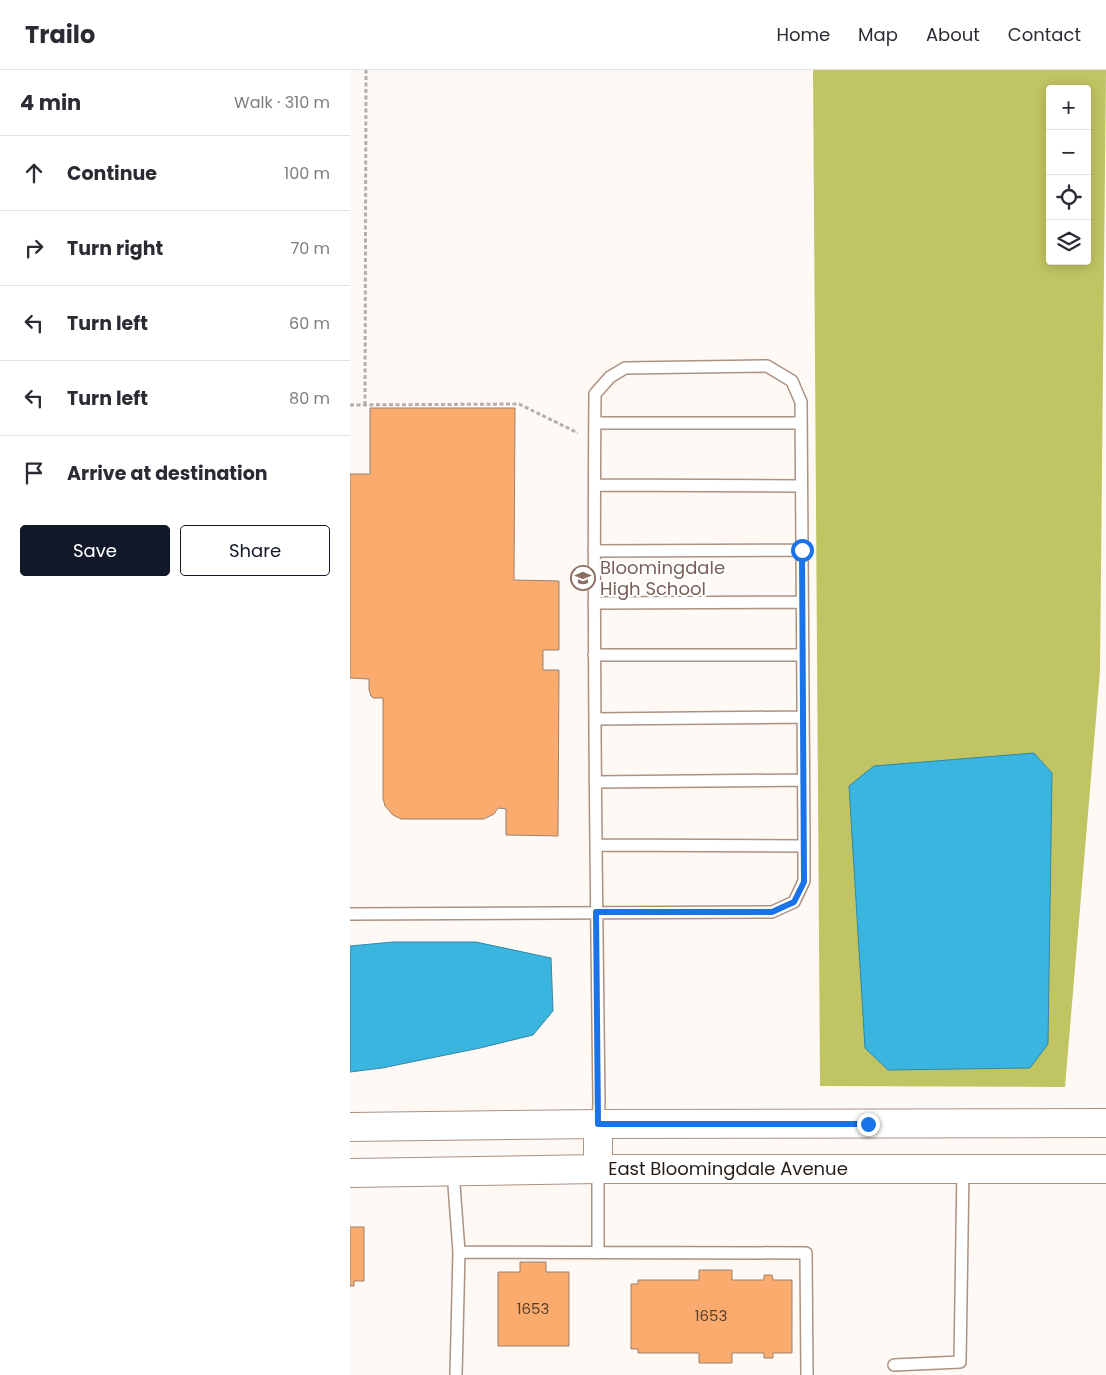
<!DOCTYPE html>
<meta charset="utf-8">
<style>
body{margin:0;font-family:Poppins,sans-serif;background:#f7f7f7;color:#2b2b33}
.controls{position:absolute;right:15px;top:15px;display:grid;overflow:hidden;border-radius:5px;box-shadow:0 2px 12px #0003}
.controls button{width:45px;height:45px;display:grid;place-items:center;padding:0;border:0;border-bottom:1px solid #e1e1e2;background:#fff;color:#2b2b33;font:25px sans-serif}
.stop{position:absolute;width:15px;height:15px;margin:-11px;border:4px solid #1a73e8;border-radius:50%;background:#fff}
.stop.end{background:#1a73e8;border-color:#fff;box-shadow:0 1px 5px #0008}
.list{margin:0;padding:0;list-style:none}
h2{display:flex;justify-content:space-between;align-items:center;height:65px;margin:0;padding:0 20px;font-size:21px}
h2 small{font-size:16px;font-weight:400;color:#7c7c81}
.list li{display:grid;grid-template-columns:32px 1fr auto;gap:15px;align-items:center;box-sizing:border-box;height:75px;padding:0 20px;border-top:1px solid #e1e1e2}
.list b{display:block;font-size:19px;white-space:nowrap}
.list em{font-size:16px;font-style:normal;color:#7c7c81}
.actions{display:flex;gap:10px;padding:15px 20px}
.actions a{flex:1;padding:11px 0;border:1px solid #111827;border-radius:5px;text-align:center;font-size:18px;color:#111827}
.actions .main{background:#111827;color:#fff}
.icon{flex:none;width:28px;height:28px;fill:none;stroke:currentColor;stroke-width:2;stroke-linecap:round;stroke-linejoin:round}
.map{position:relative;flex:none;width:756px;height:1305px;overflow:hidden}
header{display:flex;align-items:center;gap:30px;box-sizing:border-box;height:70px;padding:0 25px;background:#fff;border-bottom:1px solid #e1e1e2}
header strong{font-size:24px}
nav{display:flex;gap:28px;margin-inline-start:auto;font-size:18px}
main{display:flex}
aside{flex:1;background:#fff}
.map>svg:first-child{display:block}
.forest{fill:#c1c462;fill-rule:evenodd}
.water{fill:#3ab5e0;stroke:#3387a3}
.building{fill:#faab6d;stroke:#998170}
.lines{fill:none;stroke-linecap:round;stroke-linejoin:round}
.service-casing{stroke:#ab9281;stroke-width:14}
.secondary-casing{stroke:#ab9281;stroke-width:30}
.path{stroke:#b5aeaa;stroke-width:3;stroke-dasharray:4 2.5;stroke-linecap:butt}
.service{stroke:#fff;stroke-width:11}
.secondary{stroke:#fff;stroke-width:28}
.route{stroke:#1a73e8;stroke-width:6}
.labels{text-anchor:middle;stroke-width:4;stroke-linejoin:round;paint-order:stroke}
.number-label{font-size:15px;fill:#5a3f2a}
.education-label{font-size:18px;fill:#785e54;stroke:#fff;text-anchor:start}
.street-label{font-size:18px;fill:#241b14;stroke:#fff}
</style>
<header>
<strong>Trailo</strong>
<nav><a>Home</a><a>Map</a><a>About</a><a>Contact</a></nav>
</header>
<main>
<aside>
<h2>4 min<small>Walk · 310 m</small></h2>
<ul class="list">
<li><svg class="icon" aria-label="ahead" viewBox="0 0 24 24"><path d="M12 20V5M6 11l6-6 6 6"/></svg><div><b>Continue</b></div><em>100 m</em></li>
<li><svg class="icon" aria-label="right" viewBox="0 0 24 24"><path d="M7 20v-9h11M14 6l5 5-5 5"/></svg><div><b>Turn right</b></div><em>70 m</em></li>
<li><svg class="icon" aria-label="left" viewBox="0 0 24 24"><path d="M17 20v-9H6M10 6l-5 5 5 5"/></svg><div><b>Turn left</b></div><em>60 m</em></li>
<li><svg class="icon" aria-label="left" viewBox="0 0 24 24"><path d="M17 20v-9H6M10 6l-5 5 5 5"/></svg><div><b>Turn left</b></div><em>80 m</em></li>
<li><svg class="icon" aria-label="arrive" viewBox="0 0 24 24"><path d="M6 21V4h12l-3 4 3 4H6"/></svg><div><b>Arrive at destination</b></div></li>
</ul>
<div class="actions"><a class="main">Save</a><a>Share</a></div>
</aside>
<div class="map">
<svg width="756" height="1305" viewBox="0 0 756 1305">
<rect width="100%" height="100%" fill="#fff9f6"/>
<path class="forest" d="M463 0H756L750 601 715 1017 470 1016ZM700 19H737V191H700Z"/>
<path class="water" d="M684 683 702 703 698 974 680 998 538 1000 515 978 499 716 524 696Z
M43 872H126L201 888 203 941 183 965 130 978 32 998 0 1002V876Z"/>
<path class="building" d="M20 338H165L164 510 209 511V580H193V600H209L208 766 156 765V739L148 738 144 744 134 749H51L43 745 35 736 33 728V628H23L21 626 19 620V609L0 608V404H20Z
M0 1157H14V1211H4V1216H0Z
M170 1192H196V1202H219V1276H148V1202H170Z
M349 1200H382V1210H414V1205H422L423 1210H442V1283H423V1288H414V1283H382V1293H349V1283H288V1279H281V1214H288V1210H349Z"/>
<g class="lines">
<defs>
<path id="service" d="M245 353H451
M245 415 451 416
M244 481 452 480
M244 533 452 532
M244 585H452
M245 649 453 647
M245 712 453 710
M246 775 454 776
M0 844 422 842 444 832 454 811V776L451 332 442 311 417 296 275 298 260 307 245 324C243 560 246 796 249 1032L248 1054
M248 1099V1183
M103 1102 109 1182
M544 1295 610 1292 613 1099
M106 1305 109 1182 456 1183 457 1305"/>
<path id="secondary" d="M248 1054V1099
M0 1057 248 1054 756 1053
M0 1103 248 1099H756"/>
</defs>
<use href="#service" class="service-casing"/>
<use href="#secondary" class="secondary-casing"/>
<path class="path" d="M0 335 169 334 228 363
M15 335 16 0"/>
<use href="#service" class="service"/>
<use href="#secondary" class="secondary"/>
</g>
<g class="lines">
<path class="route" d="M452 480 454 812 444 832 422 842H246L248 1054H518"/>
</g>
<defs>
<symbol id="school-ring" viewBox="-11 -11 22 22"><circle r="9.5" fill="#fff" stroke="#8d6e63" stroke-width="1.5"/><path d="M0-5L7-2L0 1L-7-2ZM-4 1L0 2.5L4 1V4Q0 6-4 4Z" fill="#8d6e63"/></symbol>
</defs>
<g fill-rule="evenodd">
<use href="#school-ring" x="219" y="494" width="28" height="28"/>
</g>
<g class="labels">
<g class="number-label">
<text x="183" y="1244">1653</text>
<text x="361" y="1251">1653</text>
</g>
<g class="education-label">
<text x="250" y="504">Bloomingdale<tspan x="250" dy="21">High School</tspan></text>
</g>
<g class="street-label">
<text x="378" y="1105">East Bloomingdale Avenue</text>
</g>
</g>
</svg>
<div class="controls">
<button>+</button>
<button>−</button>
<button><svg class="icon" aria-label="locate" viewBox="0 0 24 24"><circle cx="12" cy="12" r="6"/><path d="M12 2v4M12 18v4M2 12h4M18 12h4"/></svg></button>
<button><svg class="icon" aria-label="layers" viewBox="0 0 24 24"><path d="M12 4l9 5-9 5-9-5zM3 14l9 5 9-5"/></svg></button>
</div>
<div class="stop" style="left:452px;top:480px"></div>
<div class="stop end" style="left:518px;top:1054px"></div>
</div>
</main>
